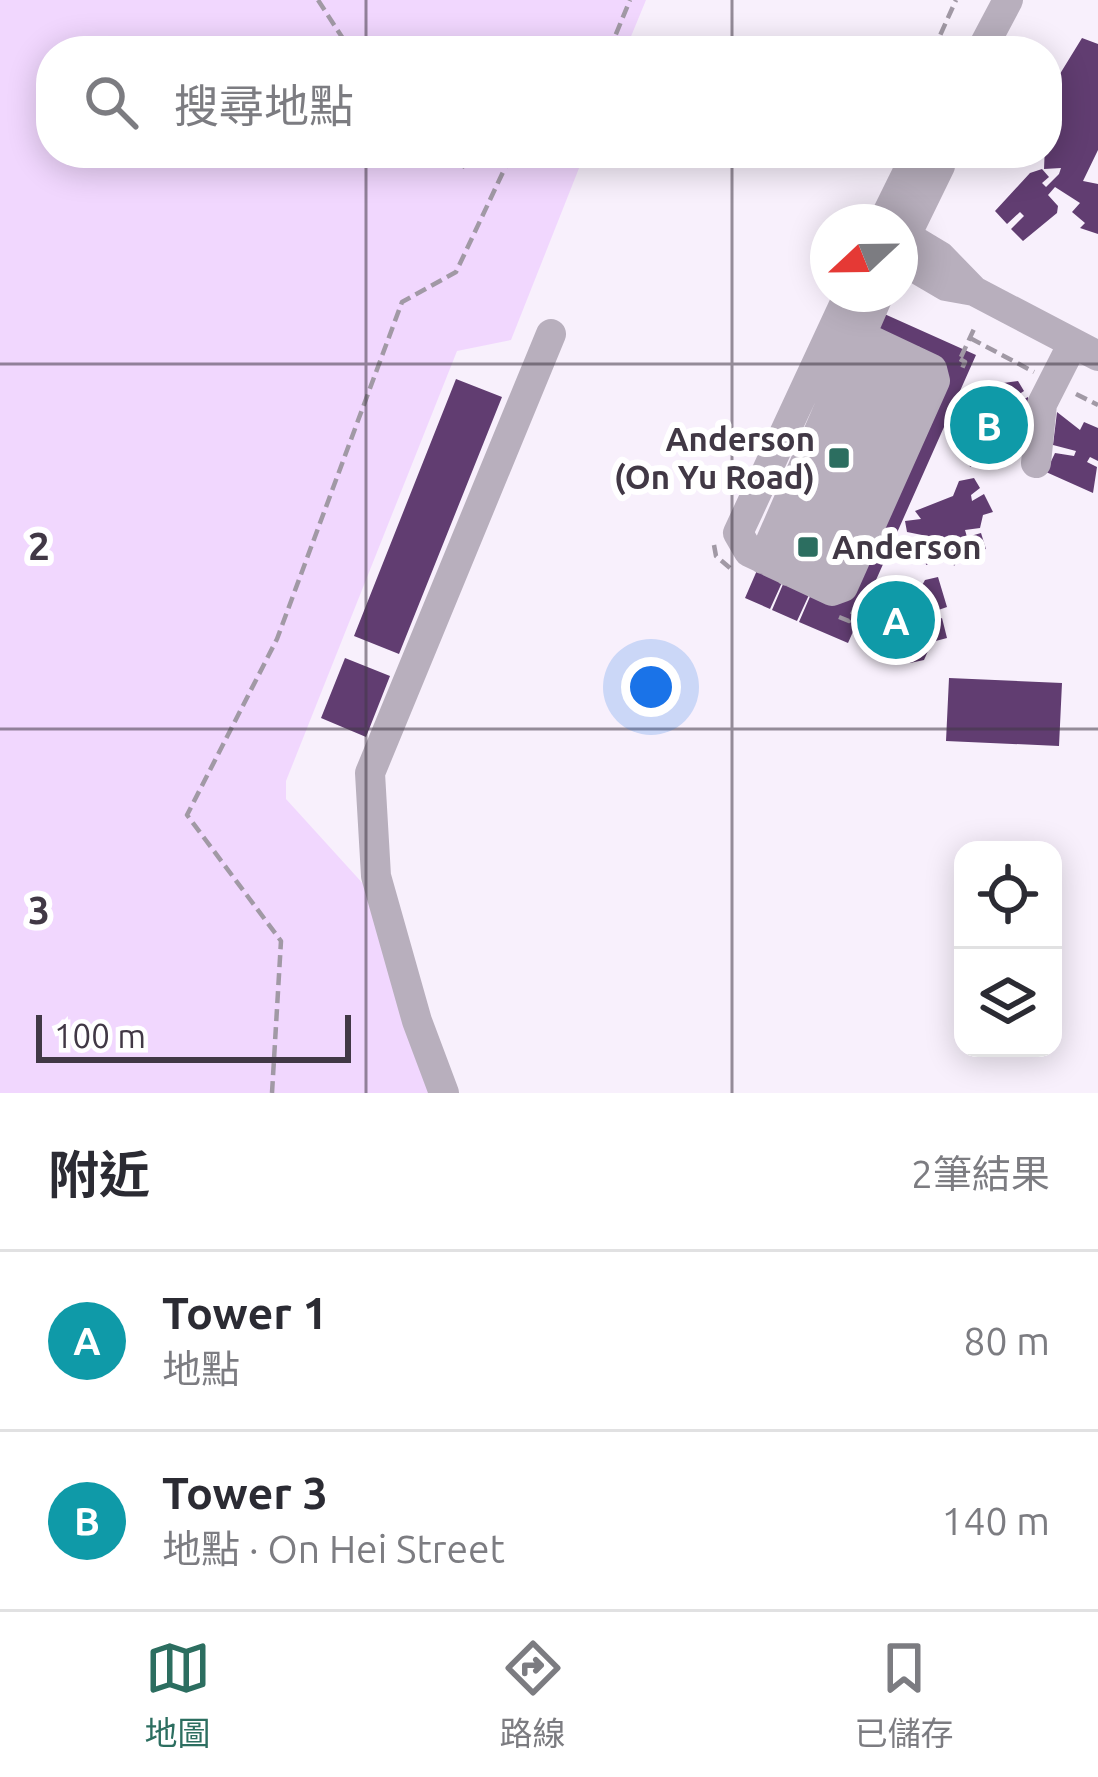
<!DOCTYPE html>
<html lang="zh-TW">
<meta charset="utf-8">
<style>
body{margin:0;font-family:Ubuntu,"Noto Sans TC",sans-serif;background:#f7f7f7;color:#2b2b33}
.controls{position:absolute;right:36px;bottom:36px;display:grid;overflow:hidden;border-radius:24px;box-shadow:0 6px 30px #0003}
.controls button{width:108px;height:108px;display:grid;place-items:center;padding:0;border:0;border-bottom:3px solid #e1e1e2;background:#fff;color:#2b2b33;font:60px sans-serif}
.compass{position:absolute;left:810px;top:204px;width:108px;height:108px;border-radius:50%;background:#fff;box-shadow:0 6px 30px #0003;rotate:248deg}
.scale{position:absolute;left:36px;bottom:30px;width:315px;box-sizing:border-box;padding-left:12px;border:6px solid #413845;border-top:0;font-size:33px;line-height:42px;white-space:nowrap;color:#413845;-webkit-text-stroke:9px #fff;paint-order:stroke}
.you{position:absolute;left:651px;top:687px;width:42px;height:42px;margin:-30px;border:9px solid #fff;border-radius:50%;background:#1a73e8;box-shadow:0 0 0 18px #1a73e833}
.badge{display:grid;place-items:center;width:78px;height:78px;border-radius:50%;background:#2c6e60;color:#fff;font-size:39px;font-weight:700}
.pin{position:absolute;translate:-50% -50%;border:6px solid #fff;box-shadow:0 3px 12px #0006}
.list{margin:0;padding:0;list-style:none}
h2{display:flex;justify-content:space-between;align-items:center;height:156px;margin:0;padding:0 48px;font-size:51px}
h2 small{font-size:39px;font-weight:400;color:#7c7c81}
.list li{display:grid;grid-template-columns:78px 1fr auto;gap:36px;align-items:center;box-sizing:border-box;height:180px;padding:0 48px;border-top:3px solid #e1e1e2}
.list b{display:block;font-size:45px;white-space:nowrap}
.list p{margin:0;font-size:39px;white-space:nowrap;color:#7c7c81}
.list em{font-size:39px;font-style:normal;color:#7c7c81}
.icon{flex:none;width:66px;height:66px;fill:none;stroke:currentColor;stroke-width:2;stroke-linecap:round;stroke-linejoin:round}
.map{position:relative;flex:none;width:1098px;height:1093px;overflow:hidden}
.search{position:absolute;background:#fff;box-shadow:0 6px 30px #0003;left:36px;right:36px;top:36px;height:132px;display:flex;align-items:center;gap:30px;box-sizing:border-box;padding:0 42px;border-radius:48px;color:#7c7c81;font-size:45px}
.sheet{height:516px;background:#fff}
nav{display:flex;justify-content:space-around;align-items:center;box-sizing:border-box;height:168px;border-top:3px solid #e1e1e2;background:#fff;font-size:33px;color:#7c7c81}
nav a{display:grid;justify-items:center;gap:6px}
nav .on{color:#2c6e60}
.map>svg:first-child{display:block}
.green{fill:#f1d7fe}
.building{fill:#613d71}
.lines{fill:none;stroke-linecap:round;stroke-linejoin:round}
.path{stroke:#a199a5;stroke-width:4.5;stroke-dasharray:12 6;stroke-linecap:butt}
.minor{stroke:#b8afbd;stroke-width:30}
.grid{fill:none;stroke:#413845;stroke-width:3;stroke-opacity:0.55}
.poi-dot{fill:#2c6e60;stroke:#fff;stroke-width:4.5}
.labels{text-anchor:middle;stroke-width:12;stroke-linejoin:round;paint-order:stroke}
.poi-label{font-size:33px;font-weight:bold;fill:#413845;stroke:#fff;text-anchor:end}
.grid-label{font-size:39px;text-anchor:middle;font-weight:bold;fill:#413845;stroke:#fff;stroke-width:12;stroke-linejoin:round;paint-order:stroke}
</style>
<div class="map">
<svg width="1098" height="1093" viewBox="0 0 1098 1093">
<rect width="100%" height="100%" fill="#f8f0fc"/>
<path class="green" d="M0 0H646L625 51H51V153H585L511 340 457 351 286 781V799L366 887 432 1093H0Z"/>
<path class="building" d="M1082 38 1098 44V150L1083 181 1098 184V234L1080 228 1085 223 1072 212 1080 203 1055 187 1048 195 1058 206 1057 213 1023 241 1011 229 1024 216 1020 212 1007 224 995 211 1030 173 1042 169 1049 177 1042 183 1046 187 1059 174 1061 168 1044 169 1047 95Z
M871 308 976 355 848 643 799 622 841 525 797 621 772 610 813 514 770 609 745 598Z
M456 379 502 397 399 654 354 636Z
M1018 381 1024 391 1015 397 1016 403 1028 397 1029 426 1009 432 1011 439 1025 435 1030 452 1007 456 999 468 995 456 970 467 968 458 962 460 960 454 967 452 966 438 951 435 949 423 965 422 959 414 997 399 1003 383Z
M1057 412 1080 430 1084 422 1098 428V461L1090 457 1087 462 1097 467 1093 493 1046 472 1055 453 1074 456 1076 451 1053 445Z
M974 478 980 488 971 495 972 501 984 494 993 512 983 515 980 528 965 530 967 537 981 533 986 549 963 554 954 566 951 554 926 565 925 555 917 557 916 552 923 550 922 535 907 532 905 521 921 519 915 511 953 496 959 481Z
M938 577 947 607 918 617 929 624 942 618 947 638 932 642 924 660 910 663 902 652 879 655 873 635 897 628 896 624 877 629 867 605 873 603 871 596 881 593 899 602 915 598 925 580Z
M345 658 390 676 366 737 321 718Z
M949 678 1062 683 1059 746 946 741Z"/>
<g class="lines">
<path class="path" d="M318 0 351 51
M609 51 630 0
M933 51 956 0
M442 153 465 167
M970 338 1034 372
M961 357 974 329
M960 359 965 362 960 373
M1076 394 1098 405
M714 545 716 556 730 568
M839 617 849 621 855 608
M272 1093 281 941 187 815 277 639 402 302 456 272 512 153"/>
<path class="minor" d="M981 51 1008 0
M883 222 917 153
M900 232 940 256 974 291
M900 248 940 166 941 153
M900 259 946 286 974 291 1098 356
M849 294 738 533 749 552 832 591 843 587 935 381 932 369 862 336
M1036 463 1042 404 1073 343
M763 559 879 294
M788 571 887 348
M815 583 913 360
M444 1093 417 1021 376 876 370 773 551 334"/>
</g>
<path class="grid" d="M366 0V51M732 0V51M366 153V1093M732 153V1093M0 364H1098M0 729H1098"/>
<g class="poi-dot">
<rect x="827" y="446" width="24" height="24" rx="6"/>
<rect x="796" y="535" width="24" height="24" rx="6"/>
</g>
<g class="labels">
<g class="poi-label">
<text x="815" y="451">Anderson<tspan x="815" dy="38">(On Yu Road)</tspan></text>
<text x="832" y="559" text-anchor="start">Anderson</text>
</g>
</g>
<g class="grid-label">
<text x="39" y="560">2</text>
<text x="39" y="924">3</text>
</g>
</svg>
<div class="controls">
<button><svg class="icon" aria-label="locate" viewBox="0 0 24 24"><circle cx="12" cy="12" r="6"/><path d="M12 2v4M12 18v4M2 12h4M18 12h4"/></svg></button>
<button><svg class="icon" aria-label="layers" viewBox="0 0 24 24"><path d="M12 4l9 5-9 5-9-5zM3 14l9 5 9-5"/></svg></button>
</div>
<svg class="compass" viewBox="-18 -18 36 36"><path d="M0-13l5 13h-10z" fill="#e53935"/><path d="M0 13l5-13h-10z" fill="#7c7c81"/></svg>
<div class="scale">100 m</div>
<div class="you"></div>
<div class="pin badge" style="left:896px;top:620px;background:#0f9aa8">A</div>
<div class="pin badge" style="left:989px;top:425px;background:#0f9aa8">B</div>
<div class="search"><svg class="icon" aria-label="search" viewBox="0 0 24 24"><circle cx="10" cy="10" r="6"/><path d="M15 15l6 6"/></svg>搜尋地點</div>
</div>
<section class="sheet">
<h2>附近<small>2筆結果</small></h2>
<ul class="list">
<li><span class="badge" style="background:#0f9aa8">A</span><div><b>Tower 1</b><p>地點</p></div><em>80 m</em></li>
<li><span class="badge" style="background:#0f9aa8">B</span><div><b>Tower 3</b><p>地點 · On Hei Street</p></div><em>140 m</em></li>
</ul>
</section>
<nav>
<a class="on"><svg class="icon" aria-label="map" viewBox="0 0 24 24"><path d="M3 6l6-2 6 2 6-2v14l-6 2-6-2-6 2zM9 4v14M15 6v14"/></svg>地圖</a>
<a><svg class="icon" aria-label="directions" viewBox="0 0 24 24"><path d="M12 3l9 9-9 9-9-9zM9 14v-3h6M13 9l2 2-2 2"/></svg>路線</a>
<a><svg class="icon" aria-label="saved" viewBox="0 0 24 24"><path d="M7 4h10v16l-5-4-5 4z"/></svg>已儲存</a>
</nav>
